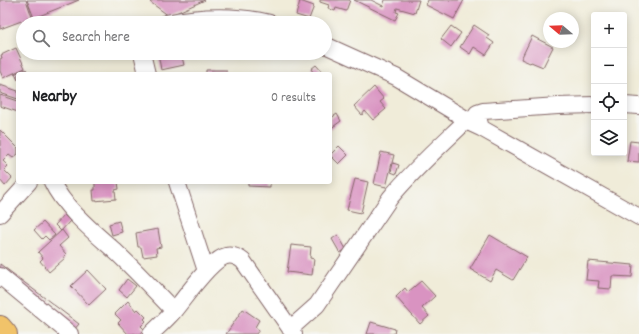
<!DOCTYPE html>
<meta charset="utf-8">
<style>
body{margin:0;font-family:Dekko,sans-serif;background:#f6f6f6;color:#202124}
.controls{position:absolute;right:12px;top:12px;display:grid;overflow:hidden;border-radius:4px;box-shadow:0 2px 10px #0003}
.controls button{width:36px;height:36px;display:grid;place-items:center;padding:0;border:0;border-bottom:1px solid #e0e0e0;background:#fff;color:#202124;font:20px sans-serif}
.compass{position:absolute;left:543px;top:12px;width:36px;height:36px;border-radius:50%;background:#fff;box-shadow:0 2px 10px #0003;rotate:289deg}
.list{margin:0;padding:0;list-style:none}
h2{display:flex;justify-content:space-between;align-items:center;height:52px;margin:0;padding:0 16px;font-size:17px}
h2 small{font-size:13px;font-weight:400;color:#757577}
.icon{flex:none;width:22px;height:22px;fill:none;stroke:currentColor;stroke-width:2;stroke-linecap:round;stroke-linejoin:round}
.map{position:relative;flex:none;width:639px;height:334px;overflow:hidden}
.search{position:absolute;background:#fff;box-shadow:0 2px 10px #0003;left:16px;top:16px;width:316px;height:44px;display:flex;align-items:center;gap:10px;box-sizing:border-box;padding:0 14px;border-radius:22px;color:#757577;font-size:15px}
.panel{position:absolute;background:#fff;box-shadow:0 2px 10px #0003;left:16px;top:72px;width:316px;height:112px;border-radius:4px}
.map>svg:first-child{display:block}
.building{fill:#d993c1}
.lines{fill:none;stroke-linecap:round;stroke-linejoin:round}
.minor-casing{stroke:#846768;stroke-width:18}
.highway-casing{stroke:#846768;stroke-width:24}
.minor{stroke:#fff;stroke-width:16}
.highway{stroke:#f1c36a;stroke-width:22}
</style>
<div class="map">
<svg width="639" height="334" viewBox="0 0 639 334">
<rect width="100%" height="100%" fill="#f6f6f2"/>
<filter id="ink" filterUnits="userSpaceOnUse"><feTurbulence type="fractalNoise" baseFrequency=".025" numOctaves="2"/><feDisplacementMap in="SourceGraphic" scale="8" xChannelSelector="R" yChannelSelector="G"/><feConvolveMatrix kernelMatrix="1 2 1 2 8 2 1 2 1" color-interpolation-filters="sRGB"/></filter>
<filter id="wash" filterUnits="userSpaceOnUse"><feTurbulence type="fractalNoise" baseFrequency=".012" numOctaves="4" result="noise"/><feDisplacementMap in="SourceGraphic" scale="16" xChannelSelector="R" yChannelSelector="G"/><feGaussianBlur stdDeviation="0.9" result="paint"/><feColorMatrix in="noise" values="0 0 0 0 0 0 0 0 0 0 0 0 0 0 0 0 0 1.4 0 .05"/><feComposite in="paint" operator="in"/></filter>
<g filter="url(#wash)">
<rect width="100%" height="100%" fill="#f0ecd9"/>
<g id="blocks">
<path class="building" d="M0 0H26L32 17 0 29Z
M27 0H79L34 18Z
M154 0H205L169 16 150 2Z
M320 0H350L346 11 336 8 335 11 328 8 329 5 320 2Z
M354 0H371L383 6 385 0H419L415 13 397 8 396 12 399 13 395 20Z
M428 0H464L454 19 426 5Z
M300 1 314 6 309 19 296 15Z
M474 25 489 35 487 38 494 43 486 55 474 47 470 54 460 47Z
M451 26 461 33 451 47 441 39Z
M532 36 553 47 543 67 531 62 530 63 521 59Z
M16 48 25 68 3 78 0 71V59L2 58 1 55Z
M158 53H181L184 65 161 70Z
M316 65 324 74H311L313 72 311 69Z
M26 69 28 74H18V80L15 74H14Z
M206 70H226V74H206Z
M0 85 18 91V99L0 93Z
M374 87 384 99 380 102 386 109 373 120 365 111 362 115 354 106Z
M0 95 18 101V112L0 106Z
M337 114 341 121 330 129V117L331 118Z
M0 130 18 148V154L13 158 9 155 3 161 8 166 4 170 12 178 5 186 0 180Z
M630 141 639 142V162L627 161Z
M339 146 348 155 339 164 330 155Z
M381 152 394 155 386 187 374 184Z
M393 163 399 165 396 174 391 172Z
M355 179 368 182 361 213 347 210Z
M95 182H118L119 189 115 190 116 199 94 201 93 190H95Z
M248 182H270V187L248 186Z
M64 215 70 221 61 231 55 225Z
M119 221 122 232 112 235 109 224Z
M43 222 55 235 49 240 45 236 42 239 34 230Z
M158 229 161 247 156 248 157 255 143 257 141 247H138L136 233Z
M62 230 68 238 59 246 66 254 64 256 65 258 49 272 40 261 43 258 38 252Z
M338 235 346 249 340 253 332 239Z
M490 235 527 257 513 280 496 270 490 281 470 269Z
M291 245 311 247 310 258 314 259 312 275 287 272Z
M588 261 633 265 632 277 612 276 611 289 598 288 599 281 586 280Z
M0 264 79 324 73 331 0 275Z
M88 270 106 289 89 305 71 286Z
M127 279 136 286 127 297 119 290Z
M421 281 435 296 422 308 429 316 420 324 396 297 405 288 408 292Z
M128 301 136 311 138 309 146 317 144 319 146 321 141 326 145 330 140 334H135L134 333 133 334H128L118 323 121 320 115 314Z
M243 309 259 320 255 327 259 330 256 334H226Z
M371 322 395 329 394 334H367Z"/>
</g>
</g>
<g filter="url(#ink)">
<use href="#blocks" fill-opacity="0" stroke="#846768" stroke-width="1"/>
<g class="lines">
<defs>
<path id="minor" d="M166 23C200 16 236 15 270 23
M325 45 396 77 481 128 639 217
M142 53 147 74
M624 105 639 106
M52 182C64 208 95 233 116 252 136 271 155 291 174 311
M177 182 206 271
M0 214 29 182
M0 276 70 334
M290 329 317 305 390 198C413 170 440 146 466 121L481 128 477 113 483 111 558 106 594 105
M151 334C158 327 166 320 173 312 185 298 210 260 226 256 233 254 238 257 243 261L294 334"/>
<path id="highway" d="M0 327 6 334"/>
</defs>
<use href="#minor" class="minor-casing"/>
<use href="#highway" class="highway-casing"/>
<use href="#minor" class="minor"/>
<use href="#highway" class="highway"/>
</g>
</g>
</svg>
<div class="controls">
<button>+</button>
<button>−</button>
<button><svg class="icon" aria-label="locate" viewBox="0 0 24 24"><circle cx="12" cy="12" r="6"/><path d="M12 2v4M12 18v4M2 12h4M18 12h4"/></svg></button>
<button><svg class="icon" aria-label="layers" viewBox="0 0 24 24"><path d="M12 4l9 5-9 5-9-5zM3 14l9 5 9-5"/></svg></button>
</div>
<svg class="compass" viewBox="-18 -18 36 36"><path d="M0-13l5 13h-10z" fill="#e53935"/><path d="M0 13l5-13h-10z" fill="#757577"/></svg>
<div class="search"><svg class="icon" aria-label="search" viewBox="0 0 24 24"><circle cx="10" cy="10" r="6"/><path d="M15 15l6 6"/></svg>Search here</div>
<section class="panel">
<h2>Nearby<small>0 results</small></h2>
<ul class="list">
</ul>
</section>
</div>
